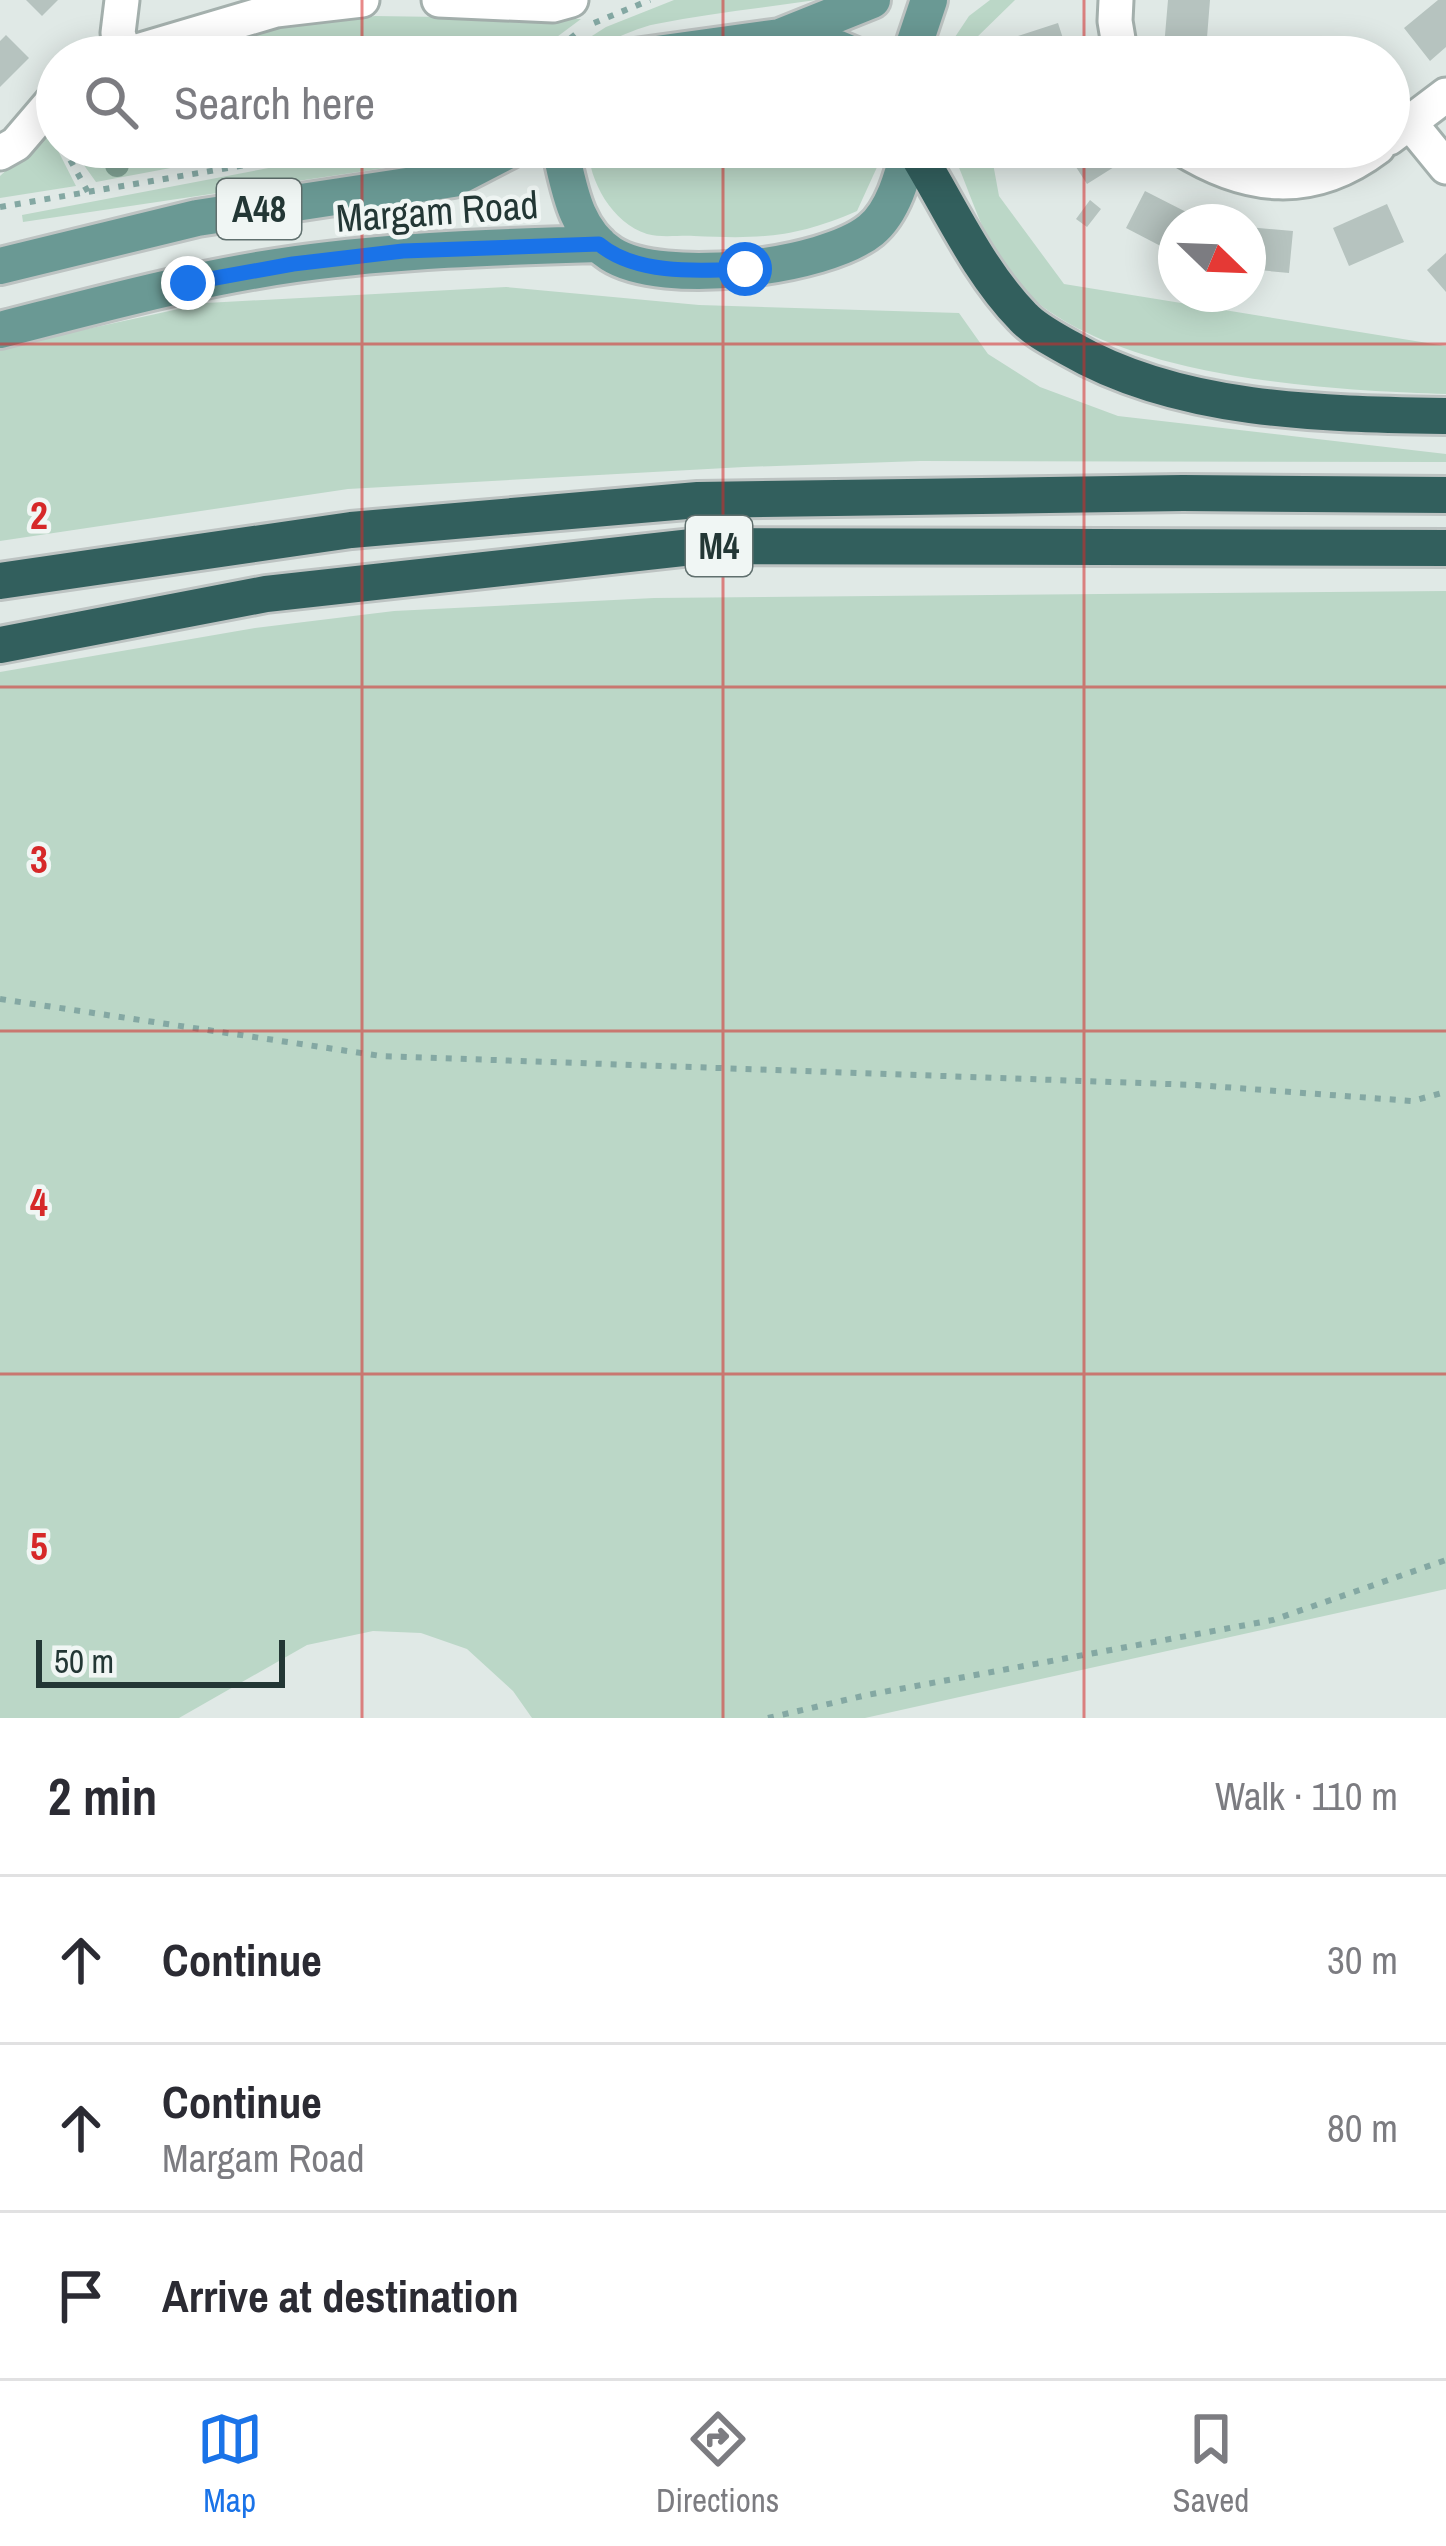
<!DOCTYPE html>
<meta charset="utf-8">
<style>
body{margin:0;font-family:"Archivo Narrow",sans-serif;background:#f2f2f3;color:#2b2b33}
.compass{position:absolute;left:1158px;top:204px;width:108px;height:108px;border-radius:50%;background:#fff;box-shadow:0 6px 30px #0003;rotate:113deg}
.scale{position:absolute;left:36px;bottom:30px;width:249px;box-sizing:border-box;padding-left:12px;border:6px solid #233735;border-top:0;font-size:33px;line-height:42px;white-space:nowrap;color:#233735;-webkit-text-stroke:9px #f0f6f4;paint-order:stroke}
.stop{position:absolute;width:36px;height:36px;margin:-27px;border:9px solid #1a73e8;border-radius:50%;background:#fff}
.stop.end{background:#1a73e8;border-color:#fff;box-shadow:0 3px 12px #0008}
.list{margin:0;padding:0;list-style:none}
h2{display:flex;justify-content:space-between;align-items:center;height:156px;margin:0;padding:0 48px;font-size:51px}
h2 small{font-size:39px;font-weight:400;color:#7c7c81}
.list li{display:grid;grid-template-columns:78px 1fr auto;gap:36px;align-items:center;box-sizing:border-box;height:168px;padding:0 48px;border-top:3px solid #e1e1e2}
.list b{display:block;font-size:45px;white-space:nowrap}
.list p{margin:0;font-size:39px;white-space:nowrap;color:#7c7c81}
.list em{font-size:39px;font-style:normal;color:#7c7c81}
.icon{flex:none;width:66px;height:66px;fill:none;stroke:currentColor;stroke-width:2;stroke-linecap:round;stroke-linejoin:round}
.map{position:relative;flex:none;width:1446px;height:1718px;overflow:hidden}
.search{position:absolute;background:#fff;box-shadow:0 6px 30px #0003;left:36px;right:36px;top:36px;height:132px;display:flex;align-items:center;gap:30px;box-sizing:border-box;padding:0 42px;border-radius:66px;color:#7c7c81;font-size:45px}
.sheet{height:660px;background:#fff}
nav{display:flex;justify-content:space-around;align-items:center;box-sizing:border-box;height:168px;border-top:3px solid #e1e1e2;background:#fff;font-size:33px;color:#7c7c81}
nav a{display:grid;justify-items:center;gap:6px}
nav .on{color:#1a73e8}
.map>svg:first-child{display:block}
.green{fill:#bbd7c7}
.building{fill:#b6c3bf}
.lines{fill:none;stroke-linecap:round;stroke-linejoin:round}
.street-casing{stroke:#a4b0ad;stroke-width:39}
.primary-casing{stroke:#bdc3c2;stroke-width:42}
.highway-casing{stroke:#bdc3c2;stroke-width:42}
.path{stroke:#84a8a3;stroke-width:6;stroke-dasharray:6 9;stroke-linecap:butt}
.street{stroke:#fff;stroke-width:33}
.primary{stroke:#6a9994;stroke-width:36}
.highway{stroke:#325f5d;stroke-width:36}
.tree{fill:#80a294}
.route{stroke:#1a73e8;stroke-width:15}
.grid{fill:none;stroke:#d62828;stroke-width:3;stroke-opacity:0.55}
.labels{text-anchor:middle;stroke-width:9;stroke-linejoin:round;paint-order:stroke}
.shield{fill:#f0f6f4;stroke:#60706e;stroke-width:3}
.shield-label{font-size:36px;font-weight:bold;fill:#233735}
.street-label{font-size:39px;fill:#233735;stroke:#f0f6f4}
.grid-label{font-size:39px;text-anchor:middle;font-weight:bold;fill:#d62828;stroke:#f0f6f4;stroke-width:9;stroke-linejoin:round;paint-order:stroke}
</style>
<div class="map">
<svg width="1446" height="1718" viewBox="0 0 1446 1718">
<rect width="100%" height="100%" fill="#e0e9e6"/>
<path class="green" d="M674 0H816C763 8 709 13 656 24 624 30 586 57 559 57L606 27Z
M990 0H1015L972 42 975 57H934L943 55 969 16Z
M375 16 581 19 530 57H166L269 28Z
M48 131 76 186 0 198V176Z
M71 147H283L96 182Z
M379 147H475L425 162 23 222 22 215Z
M588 147H875L878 165 857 211C795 238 760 239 694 236 680 235 661 238 647 234 612 223 589 181 588 147Z
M950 147H990L999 196 1064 284 1446 346V394C1324 390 1097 378 1013 279 983 243 970 189 950 147Z
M506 287 699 305 959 313 988 354 1040 387 1118 416 1446 454V462L920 461 744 467 348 489 0 541V348L206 303Z
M1446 591V1589L865 1718H532L513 1691 467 1649 421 1633 373 1631 307 1645 179 1718H0V672L255 628 394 611 654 598Z"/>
<path class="building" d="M26 0H58L42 16Z
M1168 0H1210L1206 50 1164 47Z
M1438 0H1446V47L1430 61 1404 28Z
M1058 23 1069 57H1025L1018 36Z
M6 35 29 58 0 87V41Z
M1063 147H1112L1122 162 1087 184Z
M1145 191 1198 218 1196 222H1176V254L1126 228Z
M1090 200 1101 209 1087 227 1076 219Z
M1387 204 1404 242 1349 266 1333 228Z
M1248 227 1293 231 1289 273 1248 269Z
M1446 253V292L1427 270Z"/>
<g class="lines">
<defs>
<path id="street" d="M122 0 118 33 124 53
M439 0 553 5 571 0
M1116 0 1115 21 1121 57
M117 57 276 10 362 0
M1410 123 1446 167
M1389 138 1446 95
M1179 147C1247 190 1312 197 1378 147
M0 153 16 144 57 96"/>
<path id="primary" d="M780 37 872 0
M635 57 780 37 839 49 858 57
M910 57 929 0
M564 147 562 157C570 193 577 232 611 254 662 287 825 268 871 230 894 211 903 174 910 147
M0 266 197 218 453 179 515 147
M0 330C98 305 196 278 296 264 397 250 497 247 599 244"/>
<path id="highway" d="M913 147C948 203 977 270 1023 317 1035 330 1053 339 1069 348 1179 412 1321 414 1446 416
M0 581 351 530 698 500 1183 493 1446 495
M0 645 266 594 701 546 1446 548"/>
</defs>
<use href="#street" class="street-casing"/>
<use href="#primary" class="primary-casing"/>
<use href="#highway" class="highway-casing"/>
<path class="path" d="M594 23 650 0
M547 57 577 33
M63 147 88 192
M0 207 269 161 322 147
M0 999 381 1056 1196 1085 1412 1101 1446 1092
M768 1718 867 1695 1273 1620 1446 1560"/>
<use href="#street" class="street"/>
<use href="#primary" class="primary"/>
<use href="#highway" class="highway"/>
</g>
<circle class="tree" cx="117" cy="165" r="12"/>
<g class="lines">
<path class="route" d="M188 283 293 264 403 251 599 244C636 275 698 271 745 269"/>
</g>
<path class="grid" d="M362 0V57M723 0V57M1084 0V57M362 147V1718M723 147V1718M1084 147V1718M0 344H1446M0 687H1446M0 1031H1446M0 1374H1446"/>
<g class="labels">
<g class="shield">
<rect x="217" y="179" width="84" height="60" rx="9"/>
<rect x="686" y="516" width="66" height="60" rx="9"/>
</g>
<g class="shield-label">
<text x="259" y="222">A48</text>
<text x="719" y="559">M4</text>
</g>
<g class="street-label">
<text transform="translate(437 211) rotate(-4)" y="14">Margam Road</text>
</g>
</g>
<g class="grid-label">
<text x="39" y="529">2</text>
<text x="39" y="873">3</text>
<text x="39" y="1216">4</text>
<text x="39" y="1560">5</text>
</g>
</svg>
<svg class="compass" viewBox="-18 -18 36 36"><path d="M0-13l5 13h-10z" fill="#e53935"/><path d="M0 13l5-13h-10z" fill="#7c7c81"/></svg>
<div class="scale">50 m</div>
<div class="stop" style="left:745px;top:269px"></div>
<div class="stop end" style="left:188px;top:283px"></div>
<div class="search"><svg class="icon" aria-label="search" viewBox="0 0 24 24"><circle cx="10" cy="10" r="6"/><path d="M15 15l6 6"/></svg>Search here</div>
</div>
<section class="sheet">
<h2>2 min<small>Walk · 110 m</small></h2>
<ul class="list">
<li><svg class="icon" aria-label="ahead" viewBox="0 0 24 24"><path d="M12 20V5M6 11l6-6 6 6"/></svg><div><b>Continue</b></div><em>30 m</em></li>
<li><svg class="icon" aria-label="ahead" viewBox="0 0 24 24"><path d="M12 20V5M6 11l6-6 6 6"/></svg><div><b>Continue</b><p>Margam Road</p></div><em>80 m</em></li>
<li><svg class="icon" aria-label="arrive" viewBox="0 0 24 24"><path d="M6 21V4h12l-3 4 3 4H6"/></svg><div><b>Arrive at destination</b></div></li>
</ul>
</section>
<nav>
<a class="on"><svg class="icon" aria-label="map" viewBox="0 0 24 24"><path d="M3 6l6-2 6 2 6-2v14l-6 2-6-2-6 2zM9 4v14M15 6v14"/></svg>Map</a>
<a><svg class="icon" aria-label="directions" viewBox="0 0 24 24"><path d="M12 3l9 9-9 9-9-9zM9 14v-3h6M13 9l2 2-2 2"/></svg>Directions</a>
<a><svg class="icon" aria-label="saved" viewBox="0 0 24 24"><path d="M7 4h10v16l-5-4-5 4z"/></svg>Saved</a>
</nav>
